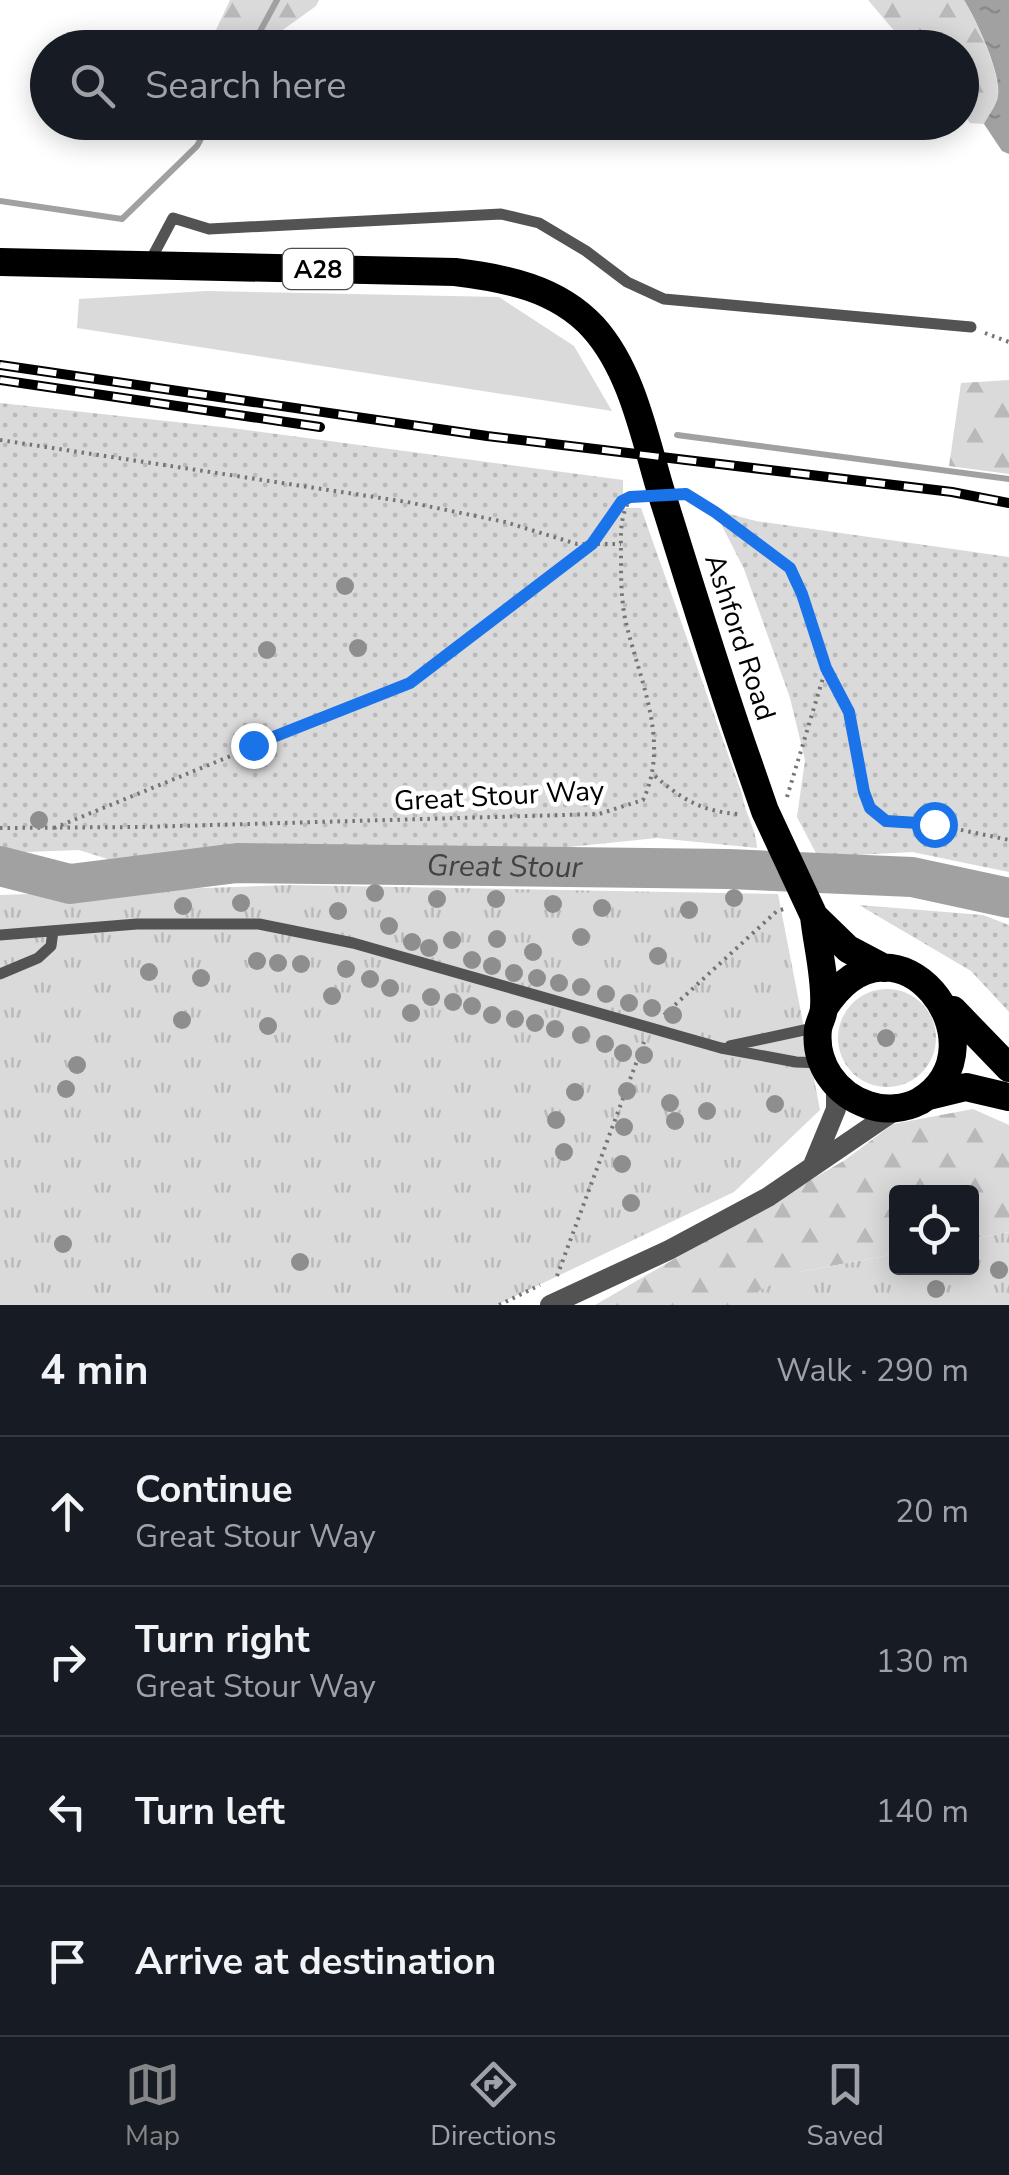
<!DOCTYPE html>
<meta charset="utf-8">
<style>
body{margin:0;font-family:"Nunito Sans",sans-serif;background:#242831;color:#f1f3f6}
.controls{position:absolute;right:30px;bottom:30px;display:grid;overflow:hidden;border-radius:10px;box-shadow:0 5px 25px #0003}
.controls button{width:90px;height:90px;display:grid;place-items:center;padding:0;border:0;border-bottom:2px solid #363941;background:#171b24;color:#f1f3f6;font:50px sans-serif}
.stop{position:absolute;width:30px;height:30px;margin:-22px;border:8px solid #1a73e8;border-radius:50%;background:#fff}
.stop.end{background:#1a73e8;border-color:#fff;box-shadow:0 2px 10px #0008}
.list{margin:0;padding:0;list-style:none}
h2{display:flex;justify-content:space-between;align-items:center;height:130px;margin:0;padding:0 40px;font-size:42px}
h2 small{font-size:32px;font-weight:400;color:#9ea1a6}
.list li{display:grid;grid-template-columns:65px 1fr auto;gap:30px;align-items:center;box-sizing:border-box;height:150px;padding:0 40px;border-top:2px solid #363941}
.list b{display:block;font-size:38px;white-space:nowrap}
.list p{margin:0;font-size:32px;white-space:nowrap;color:#9ea1a6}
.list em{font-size:32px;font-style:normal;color:#9ea1a6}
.icon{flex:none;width:55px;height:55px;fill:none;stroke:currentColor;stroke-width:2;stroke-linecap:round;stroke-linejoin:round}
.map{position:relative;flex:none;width:1009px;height:1305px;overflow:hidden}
.search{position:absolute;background:#171b24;box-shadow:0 5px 25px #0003;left:30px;right:30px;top:30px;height:110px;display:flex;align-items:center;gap:25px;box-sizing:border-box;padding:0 35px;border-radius:55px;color:#9ea1a6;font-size:38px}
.sheet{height:730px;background:#171b24}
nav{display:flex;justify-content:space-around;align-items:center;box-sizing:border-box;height:140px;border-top:2px solid #363941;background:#171b24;font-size:28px;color:#9ea1a6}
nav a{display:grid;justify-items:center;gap:5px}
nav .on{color:#858687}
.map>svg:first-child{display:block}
.grass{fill:url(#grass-dots)}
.forest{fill:url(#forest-firs)}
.park{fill:url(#park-tufts)}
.garden{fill:#dadada}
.water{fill:url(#water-ripples)}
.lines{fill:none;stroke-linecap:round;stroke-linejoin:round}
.stream{stroke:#a1a1a1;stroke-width:6}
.river{stroke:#a1a1a1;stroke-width:40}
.path{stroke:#757575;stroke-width:4;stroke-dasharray:2.5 5;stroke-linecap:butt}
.service{stroke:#535353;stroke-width:11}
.tertiary{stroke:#535353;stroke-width:20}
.trunk{stroke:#000;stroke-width:28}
.rail-casing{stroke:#000;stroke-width:10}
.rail{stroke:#fff;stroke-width:6;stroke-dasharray:19;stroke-linecap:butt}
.tree{fill:#8e8e8e}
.route{stroke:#1a73e8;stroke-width:12}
.labels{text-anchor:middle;stroke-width:9;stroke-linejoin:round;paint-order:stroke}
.shield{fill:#fff;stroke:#4c4c4c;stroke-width:2.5}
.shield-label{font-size:25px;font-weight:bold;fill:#000}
.street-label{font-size:28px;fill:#000;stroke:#fff}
.water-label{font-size:30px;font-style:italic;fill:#424242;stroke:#fff}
</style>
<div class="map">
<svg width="1009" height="1305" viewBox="0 0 1009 1305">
<defs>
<pattern id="grass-dots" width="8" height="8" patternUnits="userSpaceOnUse" patternTransform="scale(2.5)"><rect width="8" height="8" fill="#dadada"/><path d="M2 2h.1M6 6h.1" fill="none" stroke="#b9b9b9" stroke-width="1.8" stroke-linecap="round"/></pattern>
<pattern id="forest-firs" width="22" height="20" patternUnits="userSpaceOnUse" patternTransform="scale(2.5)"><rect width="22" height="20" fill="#dadada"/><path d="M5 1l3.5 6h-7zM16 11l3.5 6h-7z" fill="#b9b9b9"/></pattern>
<pattern id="park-tufts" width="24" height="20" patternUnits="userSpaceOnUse" patternTransform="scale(2.5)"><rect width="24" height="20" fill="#dadada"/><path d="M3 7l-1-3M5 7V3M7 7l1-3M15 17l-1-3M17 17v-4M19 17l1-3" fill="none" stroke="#b9b9b9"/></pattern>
<pattern id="water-ripples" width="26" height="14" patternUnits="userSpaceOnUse" patternTransform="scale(2.5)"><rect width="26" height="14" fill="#a1a1a1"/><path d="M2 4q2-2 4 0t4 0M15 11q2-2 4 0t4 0" fill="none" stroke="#898989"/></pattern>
</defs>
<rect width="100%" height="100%" fill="#fff"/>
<path class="grass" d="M0 403 231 428 623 480V508H641L742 794C745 815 756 827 757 848L657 838 549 849 232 853 117 862 79 850 0 853Z
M714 510 756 521 1009 557V872L912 852 818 857 797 817 805 760 790 698 744 569Z
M859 905 983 915 1009 925V1012L971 971Z
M838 1038a49 49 0 1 1 98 0a49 49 0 1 1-98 0Z"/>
<path class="forest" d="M230 0H319L316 6 259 47H208Z
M868 0H964C976 20 1001 74 998 96 997 106 989 116 984 124L970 123 962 112V48L908 47Z
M1009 380V474L949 466 961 383Z
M973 1109 1009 1125V1232L972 1239V1192H896V1254L799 1272 788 1305H595L845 1160 893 1124Z"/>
<path class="park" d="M290 885 778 894 820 1110 734 1192 497 1305H0V895Z
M1009 1232V1305H728L799 1272 896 1254V1268H972V1239Z"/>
<path class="garden" d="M206 291 499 297 574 346 612 411 77 328 79 299Z"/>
<path class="water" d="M964 0H1009V154L1002 151 984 124C988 116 997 105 998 96 1002 75 976 19 964 0Z"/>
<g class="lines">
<path class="stream" d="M251 48 277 0
M0 201 122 219 197 146 210 122
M677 435 1009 479"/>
<path class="river" id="s1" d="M0 866 70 884 237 863 728 869 912 877 1009 898"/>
<path class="path" d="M985 333 1009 342
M0 440 407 502 505 522 577 544H621
M690 497 790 569 802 594 826 668 849 712 864 792 871 807 886 821 933 824 1009 840
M655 776C681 799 703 812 739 814
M787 797 826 668
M0 828 142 827 599 814 643 800C670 744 641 683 627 627 621 604 621 580 621 557 621 534 619 518 631 497
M54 828 410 683 580 554C598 539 609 506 631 497
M664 1015 777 911 784 909
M557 1276 644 1042
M499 1305 540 1285"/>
<path class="service" d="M149 263 173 218 209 229 501 214 539 223 586 251 627 282 664 299 971 327
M0 935 137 924H259L353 943 721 1048 796 1062 822 1063
M0 974 38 958 51 946 53 931
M730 1046 818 1027"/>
<path class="tertiary" d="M813 1165 836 1109V1086
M550 1305 669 1250 768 1197 897 1109"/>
<path class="trunk" d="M0 262 455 272C505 278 557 288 593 327 633 371 645 440 662 495 690 584 717 674 748 762L765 811 814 916 848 949 884 968
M814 916C817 945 826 978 824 1007 824 1015 819 1022 818 1029 814 1064 836 1094 868 1105 885 1111 905 1109 920 1101 1009 1046 896 896 824 1008
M953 1010 1009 1068
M929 1096 966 1087 1009 1097"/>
<defs>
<path id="rail" d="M0 365 487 436 952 492 1009 503
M0 380 320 427"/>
</defs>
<use href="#rail" class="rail-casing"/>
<use href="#rail" class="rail"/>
</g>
<g class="tree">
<circle cx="345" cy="586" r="9"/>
<circle cx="358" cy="648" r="9"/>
<circle cx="267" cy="650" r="9"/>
<circle cx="39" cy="820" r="9"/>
<circle cx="375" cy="893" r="9"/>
<circle cx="734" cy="898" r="9"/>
<circle cx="437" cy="899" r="9"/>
<circle cx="496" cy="899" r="9"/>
<circle cx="241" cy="903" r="9"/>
<circle cx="553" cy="904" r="9"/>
<circle cx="183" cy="906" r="9"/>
<circle cx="602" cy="908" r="9"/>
<circle cx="689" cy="910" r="9"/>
<circle cx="338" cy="911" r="9"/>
<circle cx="389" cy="926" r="9"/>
<circle cx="581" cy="937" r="9"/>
<circle cx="497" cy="939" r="9"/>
<circle cx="452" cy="940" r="9"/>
<circle cx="412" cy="942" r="9"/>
<circle cx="429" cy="948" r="9"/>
<circle cx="533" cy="952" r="9"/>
<circle cx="658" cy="956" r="9"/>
<circle cx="472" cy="960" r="9"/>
<circle cx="257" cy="961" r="9"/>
<circle cx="278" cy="963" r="9"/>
<circle cx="301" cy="964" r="9"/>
<circle cx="492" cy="966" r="9"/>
<circle cx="346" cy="969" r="9"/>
<circle cx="149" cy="972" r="9"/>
<circle cx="514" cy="973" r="9"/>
<circle cx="201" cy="978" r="9"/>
<circle cx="537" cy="978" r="9"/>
<circle cx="370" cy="979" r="9"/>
<circle cx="559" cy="983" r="9"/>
<circle cx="581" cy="987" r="9"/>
<circle cx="390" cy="988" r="9"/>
<circle cx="606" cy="994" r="9"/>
<circle cx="332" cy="996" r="9"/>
<circle cx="431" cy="997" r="9"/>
<circle cx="453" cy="1002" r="9"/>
<circle cx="629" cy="1003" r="9"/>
<circle cx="472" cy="1006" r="9"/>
<circle cx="652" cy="1008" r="9"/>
<circle cx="411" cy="1013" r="9"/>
<circle cx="492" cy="1015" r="9"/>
<circle cx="673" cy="1015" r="9"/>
<circle cx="515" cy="1019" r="9"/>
<circle cx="182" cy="1020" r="9"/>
<circle cx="535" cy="1023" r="9"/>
<circle cx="268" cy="1026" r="9"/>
<circle cx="555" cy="1029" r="9"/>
<circle cx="581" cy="1035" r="9"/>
<circle cx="886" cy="1038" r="9"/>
<circle cx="605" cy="1044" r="9"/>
<circle cx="623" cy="1053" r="9"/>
<circle cx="644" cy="1055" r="9"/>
<circle cx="77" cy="1065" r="9"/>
<circle cx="66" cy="1089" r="9"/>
<circle cx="627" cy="1091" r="9"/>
<circle cx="575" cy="1092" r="9"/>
<circle cx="670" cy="1103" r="9"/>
<circle cx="775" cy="1104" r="9"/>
<circle cx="707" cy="1111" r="9"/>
<circle cx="556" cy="1120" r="9"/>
<circle cx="675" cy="1121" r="9"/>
<circle cx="624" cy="1127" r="9"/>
<circle cx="564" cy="1152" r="9"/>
<circle cx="622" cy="1164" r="9"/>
<circle cx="631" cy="1203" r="9"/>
<circle cx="63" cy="1244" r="9"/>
<circle cx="300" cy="1262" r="9"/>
<circle cx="999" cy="1270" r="9"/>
<circle cx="936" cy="1289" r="9"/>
</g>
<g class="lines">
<path class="route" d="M253 745 410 683 592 544 622 501 630 497 686 494 715 512 790 568 802 594 826 668 849 712 864 792 870 808 886 821 934 824"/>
</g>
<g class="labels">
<rect class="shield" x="283" y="249" width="70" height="40" rx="8"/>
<g class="shield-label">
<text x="318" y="278">A28</text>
</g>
<g class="street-label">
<text transform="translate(741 637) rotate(72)" y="10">Ashford Road</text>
<text transform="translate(499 795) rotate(-3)" y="10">Great Stour Way</text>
</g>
<g class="water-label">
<text dy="10" stroke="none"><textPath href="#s1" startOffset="508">Great Stour</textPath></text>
</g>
</g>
</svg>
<div class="controls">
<button><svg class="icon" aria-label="locate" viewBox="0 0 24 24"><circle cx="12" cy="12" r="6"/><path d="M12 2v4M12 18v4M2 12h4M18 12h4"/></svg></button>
</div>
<div class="stop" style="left:934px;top:824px"></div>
<div class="stop end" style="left:253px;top:745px"></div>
<div class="search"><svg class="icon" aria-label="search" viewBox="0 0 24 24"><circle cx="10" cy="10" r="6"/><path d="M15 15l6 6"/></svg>Search here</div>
</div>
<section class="sheet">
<h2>4 min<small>Walk · 290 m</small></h2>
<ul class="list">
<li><svg class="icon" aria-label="ahead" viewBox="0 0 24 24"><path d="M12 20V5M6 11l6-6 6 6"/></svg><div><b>Continue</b><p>Great Stour Way</p></div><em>20 m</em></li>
<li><svg class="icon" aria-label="right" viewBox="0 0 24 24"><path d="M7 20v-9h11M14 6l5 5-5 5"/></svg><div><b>Turn right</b><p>Great Stour Way</p></div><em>130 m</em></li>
<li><svg class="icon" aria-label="left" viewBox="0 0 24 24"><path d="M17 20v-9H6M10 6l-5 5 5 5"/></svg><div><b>Turn left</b></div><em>140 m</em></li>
<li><svg class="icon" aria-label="arrive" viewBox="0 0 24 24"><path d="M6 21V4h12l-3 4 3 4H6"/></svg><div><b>Arrive at destination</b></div></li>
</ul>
</section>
<nav>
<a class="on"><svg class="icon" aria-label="map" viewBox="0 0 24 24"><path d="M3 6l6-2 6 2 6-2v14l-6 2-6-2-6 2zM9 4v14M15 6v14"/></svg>Map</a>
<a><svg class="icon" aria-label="directions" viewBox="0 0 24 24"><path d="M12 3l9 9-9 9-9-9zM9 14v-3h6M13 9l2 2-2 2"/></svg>Directions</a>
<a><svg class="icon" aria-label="saved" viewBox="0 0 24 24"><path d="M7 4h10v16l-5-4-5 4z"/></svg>Saved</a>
</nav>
